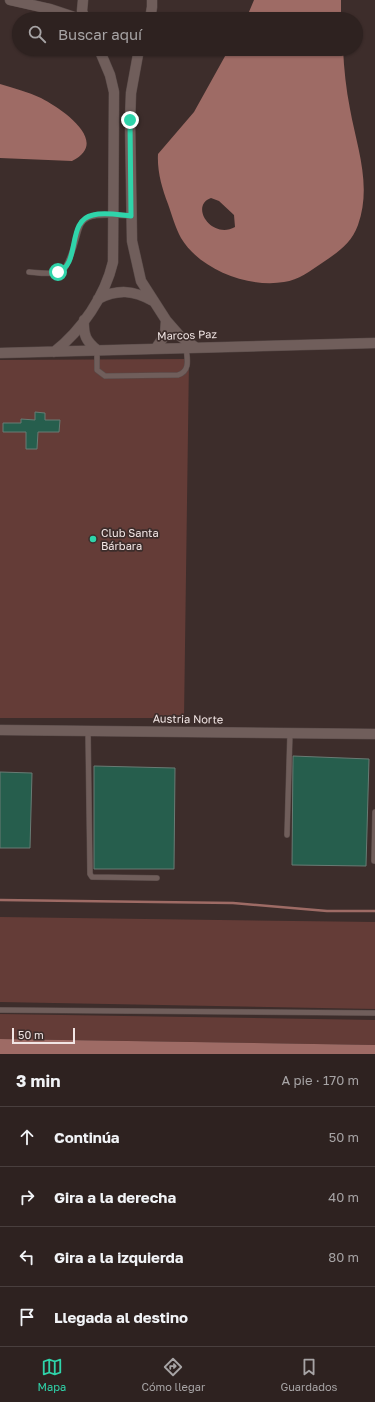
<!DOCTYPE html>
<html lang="es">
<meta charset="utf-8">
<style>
body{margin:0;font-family:"Golos Text",sans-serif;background:#362a29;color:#f1f3f6}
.scale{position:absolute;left:12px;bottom:10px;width:63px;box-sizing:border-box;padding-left:4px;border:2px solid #f1e5e4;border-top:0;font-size:11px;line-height:14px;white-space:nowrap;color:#f1e5e4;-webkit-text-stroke:3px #3d2d2b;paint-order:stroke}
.stop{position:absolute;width:12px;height:12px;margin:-9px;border:3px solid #2fd4aa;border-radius:50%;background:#fff}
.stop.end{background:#2fd4aa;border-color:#fff;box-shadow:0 1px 4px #0008}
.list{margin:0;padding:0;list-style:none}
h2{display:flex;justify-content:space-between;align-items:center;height:52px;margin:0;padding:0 16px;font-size:17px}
h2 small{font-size:13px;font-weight:400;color:#a7a4a5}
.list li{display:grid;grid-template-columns:26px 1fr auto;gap:12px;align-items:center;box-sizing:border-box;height:60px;padding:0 16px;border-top:1px solid #493f3e}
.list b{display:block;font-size:15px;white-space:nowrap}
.list em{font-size:13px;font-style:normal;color:#a7a4a5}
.icon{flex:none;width:22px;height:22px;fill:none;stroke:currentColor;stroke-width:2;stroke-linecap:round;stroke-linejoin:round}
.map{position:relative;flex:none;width:375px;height:1054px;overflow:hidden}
.search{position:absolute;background:#2e2220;box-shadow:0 1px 3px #0004;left:12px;right:12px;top:12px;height:44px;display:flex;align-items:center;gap:10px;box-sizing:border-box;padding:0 14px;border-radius:22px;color:#a7a4a5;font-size:15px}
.sheet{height:292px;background:#2e2220}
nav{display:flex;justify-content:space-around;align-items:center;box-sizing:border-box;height:56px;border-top:1px solid #493f3e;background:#2e2220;font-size:11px;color:#a7a4a5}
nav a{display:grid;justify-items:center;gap:2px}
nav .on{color:#2fd4aa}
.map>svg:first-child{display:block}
.green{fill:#643c37}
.water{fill:#9e6b65;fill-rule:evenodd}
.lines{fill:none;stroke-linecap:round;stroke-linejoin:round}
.stream{stroke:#9e6b65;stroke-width:2.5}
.building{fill:#265e4d;stroke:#687b74}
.service-casing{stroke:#594b49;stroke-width:6}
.minor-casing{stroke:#594b49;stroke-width:11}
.service{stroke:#705e5b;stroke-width:5}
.minor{stroke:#705e5b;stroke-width:10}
.route{stroke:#2fd4aa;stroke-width:5}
.poi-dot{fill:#2fd4aa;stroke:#3d2d2b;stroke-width:1.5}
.labels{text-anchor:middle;stroke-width:3.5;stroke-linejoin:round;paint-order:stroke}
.street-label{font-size:11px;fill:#f1e5e4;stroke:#3d2d2b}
.poi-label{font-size:11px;fill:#f1e5e4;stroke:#3d2d2b;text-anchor:start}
</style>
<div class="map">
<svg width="375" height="1054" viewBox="0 0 375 1054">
<rect width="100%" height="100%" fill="#3d2d2b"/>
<path class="green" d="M189 359 184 718H0V360Z
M0 917 375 922V1009L0 1002Z
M0 1014 375 1020V1045L0 1039Z"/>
<path class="water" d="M254 0H341V19H246Z
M229 49H343C344 69 346 89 350 109 357 148 372 185 358 225 351 244 338 252 322 263 310 271 299 280 284 282 249 288 200 270 181 238 175 227 172 215 168 204 162 188 157 171 158 154L194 112ZM211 198 219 201 234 215 235 227C212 240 189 206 211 198Z
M0 84C13 88 28 92 41 98 62 109 111 142 72 161L0 158Z
M0 1039 375 1045V1054H0Z"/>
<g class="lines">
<path class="stream" d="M0 900 233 903 327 911H375"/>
</g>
<path class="building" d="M35 412 45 413V420H60L59 432H38L37 449H26V432H3V423H21V419L35 420Z
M293 756 369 759 366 866 292 865Z
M94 766 175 768 174 869H94Z
M0 772 32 773 30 848H0Z"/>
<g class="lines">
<defs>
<path id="service" d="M29 272C41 273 55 276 65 268 89 223 63 211 131 216
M97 350V370L105 376 178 375C191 371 187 358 186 347
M88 731 90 874 92 877 157 878
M287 835 290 733
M374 861 375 812
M0 1010 375 1013"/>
<path id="minor" d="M10 0 50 9 80 19
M83 0 82 11 85 19
M150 19 152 7V0
M139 49 131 93 130 120 132 241 141 281 166 320 165 335 156 348
M98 299C118 289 133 290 153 301
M84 320C83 335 86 341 97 350
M166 320 180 336 195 347
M54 352C82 330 105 296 113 262L114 92 110 75 99 49
M0 353 375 343
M0 730 375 734"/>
</defs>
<use href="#service" class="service-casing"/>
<use href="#minor" class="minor-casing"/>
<use href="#service" class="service"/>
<use href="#minor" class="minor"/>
</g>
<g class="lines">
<path class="route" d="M58 272C81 265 66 220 93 215 105 212 119 215 131 216L130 120"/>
</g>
<circle class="poi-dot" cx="93" cy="539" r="4"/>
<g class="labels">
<g class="street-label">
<text transform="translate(187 335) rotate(-2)" y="4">Marcos Paz</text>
<text transform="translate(188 719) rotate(1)" y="4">Austria Norte</text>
</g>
<g class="poi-label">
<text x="101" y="537">Club Santa<tspan x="101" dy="13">Bárbara</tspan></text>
</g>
</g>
</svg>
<div class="scale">50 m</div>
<div class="stop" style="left:58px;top:272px"></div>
<div class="stop end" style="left:130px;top:120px"></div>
<div class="search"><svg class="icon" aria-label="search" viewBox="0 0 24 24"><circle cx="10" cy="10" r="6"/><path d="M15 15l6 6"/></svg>Buscar aquí</div>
</div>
<section class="sheet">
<h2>3 min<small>A pie · 170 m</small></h2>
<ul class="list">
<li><svg class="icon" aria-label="ahead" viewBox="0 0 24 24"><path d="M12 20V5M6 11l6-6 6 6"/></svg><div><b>Continúa</b></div><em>50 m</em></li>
<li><svg class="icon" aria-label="right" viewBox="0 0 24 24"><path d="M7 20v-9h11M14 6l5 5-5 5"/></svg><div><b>Gira a la derecha</b></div><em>40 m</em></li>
<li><svg class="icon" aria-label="left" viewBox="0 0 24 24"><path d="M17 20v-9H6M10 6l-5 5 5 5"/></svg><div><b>Gira a la izquierda</b></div><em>80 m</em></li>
<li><svg class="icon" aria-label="arrive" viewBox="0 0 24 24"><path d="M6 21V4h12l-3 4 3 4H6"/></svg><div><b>Llegada al destino</b></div></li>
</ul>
</section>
<nav>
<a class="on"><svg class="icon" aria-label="map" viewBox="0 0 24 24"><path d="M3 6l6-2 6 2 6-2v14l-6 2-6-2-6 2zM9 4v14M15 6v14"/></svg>Mapa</a>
<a><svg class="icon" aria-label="directions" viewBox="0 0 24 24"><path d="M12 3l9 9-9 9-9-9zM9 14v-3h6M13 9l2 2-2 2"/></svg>Cómo llegar</a>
<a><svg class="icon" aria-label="saved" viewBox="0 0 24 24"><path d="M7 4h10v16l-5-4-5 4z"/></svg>Guardados</a>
</nav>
